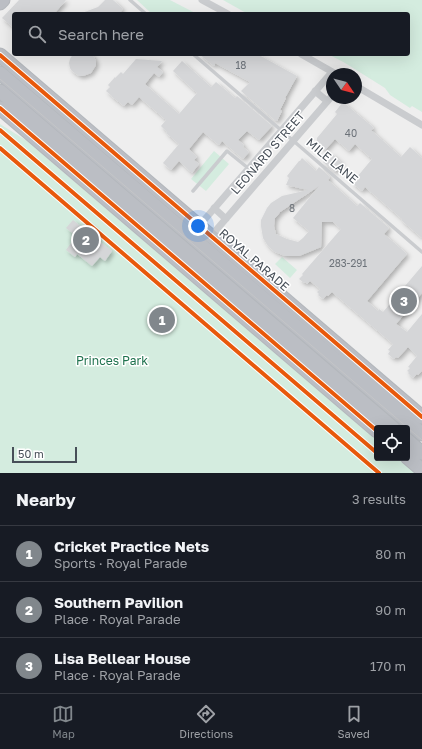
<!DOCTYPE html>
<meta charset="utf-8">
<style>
body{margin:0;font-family:"Golos Text",sans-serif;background:#242831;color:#f1f3f6}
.controls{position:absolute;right:12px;bottom:12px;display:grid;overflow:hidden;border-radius:4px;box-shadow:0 4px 16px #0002}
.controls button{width:36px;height:36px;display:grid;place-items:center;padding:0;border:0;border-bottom:1px solid #363941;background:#171b24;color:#f1f3f6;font:20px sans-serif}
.compass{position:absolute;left:326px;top:68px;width:36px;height:36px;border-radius:50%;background:#171b24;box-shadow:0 4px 16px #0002;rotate:125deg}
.scale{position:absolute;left:12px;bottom:10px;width:65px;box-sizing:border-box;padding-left:4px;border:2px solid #474f58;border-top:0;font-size:11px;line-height:14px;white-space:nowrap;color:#474f58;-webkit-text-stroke:3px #fff;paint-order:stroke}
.you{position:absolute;left:198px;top:226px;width:14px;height:14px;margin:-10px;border:3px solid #fff;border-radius:50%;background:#1a73e8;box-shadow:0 0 0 6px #1a73e833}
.badge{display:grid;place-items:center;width:26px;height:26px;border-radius:50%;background:#81878c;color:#fff;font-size:13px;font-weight:700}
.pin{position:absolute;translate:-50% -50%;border:2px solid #fff;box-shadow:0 1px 4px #0006}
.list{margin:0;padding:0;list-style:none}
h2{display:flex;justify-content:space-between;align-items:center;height:52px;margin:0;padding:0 16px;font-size:17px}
h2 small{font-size:13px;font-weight:400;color:#9ea1a6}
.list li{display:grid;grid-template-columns:26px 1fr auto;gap:12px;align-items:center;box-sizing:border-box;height:56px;padding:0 16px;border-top:1px solid #363941}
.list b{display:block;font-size:15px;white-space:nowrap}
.list p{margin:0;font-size:13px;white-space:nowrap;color:#9ea1a6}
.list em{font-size:13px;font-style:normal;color:#9ea1a6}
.icon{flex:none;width:22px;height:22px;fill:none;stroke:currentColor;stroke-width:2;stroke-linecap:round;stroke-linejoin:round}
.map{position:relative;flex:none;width:422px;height:473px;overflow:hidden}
.search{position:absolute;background:#171b24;box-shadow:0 4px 16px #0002;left:12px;right:12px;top:12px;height:44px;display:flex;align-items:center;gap:10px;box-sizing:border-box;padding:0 14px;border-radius:4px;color:#9ea1a6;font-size:15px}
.sheet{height:220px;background:#171b24}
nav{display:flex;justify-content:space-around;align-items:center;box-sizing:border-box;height:56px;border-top:1px solid #363941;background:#171b24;font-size:11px;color:#9ea1a6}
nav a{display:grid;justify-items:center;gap:2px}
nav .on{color:#81878c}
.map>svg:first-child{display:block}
.green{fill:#d4ecdf}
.building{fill:#d5d6d8;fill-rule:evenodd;filter:url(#shadow)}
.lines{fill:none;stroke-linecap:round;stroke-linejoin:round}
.highway-casing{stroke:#b3b7bc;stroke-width:15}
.lane{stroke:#cacccf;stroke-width:3.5}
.street{stroke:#cacccf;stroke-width:7}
.highway{stroke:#bbbec4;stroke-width:13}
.tram{stroke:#c4c5c7;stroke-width:1}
.cycleway-casing{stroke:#fff;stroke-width:6}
.cycleway{stroke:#e8590c;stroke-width:4}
.labels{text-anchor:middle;stroke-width:3;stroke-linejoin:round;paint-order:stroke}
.number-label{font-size:10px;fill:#6c7279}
.street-label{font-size:12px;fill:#474f58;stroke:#fff}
.park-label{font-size:12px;fill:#1f724e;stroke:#fff}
</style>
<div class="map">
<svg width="422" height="473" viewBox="0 0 422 473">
<defs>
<filter id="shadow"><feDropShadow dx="2.5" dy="2.5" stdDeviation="2" flood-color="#0004"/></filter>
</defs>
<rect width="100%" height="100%" fill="#eee"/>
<path class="green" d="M137 0H170L197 14H152Z
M223 0H422V112L412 106 410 108 390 95 385 88 345 63 328 54H408V14H248Z
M0 124 27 141 377 440V458H398L415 473H0Z
M214 151 229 164 206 191 191 179Z
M282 257 297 270 290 278 275 264Z"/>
<path class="building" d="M19 0H66L54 14H14V28L2 18Z
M105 0H113L123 9 119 14H82V13L98 7Z
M73 54H92L94 57 96 61V65L91 73 83 76H79L72 71 70 68 69 63 70 59Z
M199 54H257L297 76 285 98H286L280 110 282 111 277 121H276L241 91 250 82 215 63 214 66Z
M136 59 162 61 157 67 163 72 159 77 154 73 145 84 147 86 179 114 197 93 173 71 182 61 211 87 216 82 235 98 237 96 272 126 259 140 247 131 238 140 244 145 243 147 249 152 243 159 222 141 219 145 203 132 189 149 197 157 194 160 199 164 192 173 179 161 171 170 163 163 179 144 166 133 167 132 161 126 166 120 139 97 132 105 128 102 124 106 111 96H112L106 91 110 87 108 85 115 77V78L121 72 123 74Z
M343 102 374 128 371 130 401 157 410 147 422 158V238L401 220 402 219 365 187 362 191 352 183 372 159 355 144 349 151 335 139 325 150 317 143V138L337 114 335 112Z
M331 153 342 163 335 172 323 162Z
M302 158 316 171 319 167 330 177 328 180 357 206 360 203 389 228 384 234 407 254 367 301 378 311 379 309 383 312 422 266V293L396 324 407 332 422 314V371L418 375 417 374 413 378 408 373 409 372 407 371 410 368 408 367 417 356 408 347 398 358 396 357 394 359 388 354 390 351 388 350 393 344 332 292 328 296 327 295 323 299 318 295 319 294 317 292 320 289 310 281 307 284 305 282 304 283 299 279 303 275 302 274 341 229 333 222H322L321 247 299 256H285L275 252 268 246 263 238 261 226V220L267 208 271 203 282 196 308 190 286 185 289 178 287 176 299 161H300ZM319 186 293 218 309 231 303 238 298 242 287 239 276 234 274 226 275 218 278 215 280 212Z
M73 220 112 251 105 261 100 257 92 266 77 254 75 257 66 250 76 236 66 228Z"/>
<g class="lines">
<defs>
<path id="highway" d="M0 3 3 0
M0 55 422 417
M0 73 422 434
M0 91 393 428
M0 108 377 431
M407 440 422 453
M407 457 422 470"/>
</defs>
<use href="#highway" class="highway-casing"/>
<path class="lane" d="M130 0 146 14
M193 54 422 252
M193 191 227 151 248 168"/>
<path class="street" d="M202 0 228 14
M301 54 336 74
M356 86 422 125
M315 91 327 101
M214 208 226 219
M199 226 332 72
M211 236 332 96"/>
<use href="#highway" class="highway"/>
<path class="tram" d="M0 79 422 440"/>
<defs>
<path id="cycleway" d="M0 55 422 417
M0 108 377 431
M0 130 377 453
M0 148 379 473"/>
</defs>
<use href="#cycleway" class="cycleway-casing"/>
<use href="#cycleway" class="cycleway"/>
</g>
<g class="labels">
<g class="number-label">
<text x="241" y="69">18</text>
<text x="351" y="137">40</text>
<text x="292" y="212">8</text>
<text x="348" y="267">283-291</text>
</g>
<g class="street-label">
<text transform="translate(268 153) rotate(-49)" y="4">LEONARD STREET</text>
<text transform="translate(332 161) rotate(40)" y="4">MILE LANE</text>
<text transform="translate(254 260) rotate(41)" y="4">ROYAL PARADE</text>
</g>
<g class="park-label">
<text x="112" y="365">Princes Park</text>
</g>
</g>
</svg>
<div class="controls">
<button><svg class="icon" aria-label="locate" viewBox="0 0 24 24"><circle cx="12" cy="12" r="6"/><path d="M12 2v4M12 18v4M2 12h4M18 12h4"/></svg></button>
</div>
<svg class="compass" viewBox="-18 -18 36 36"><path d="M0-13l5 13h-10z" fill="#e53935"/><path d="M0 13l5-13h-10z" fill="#9ea1a6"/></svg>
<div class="scale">50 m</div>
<div class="you"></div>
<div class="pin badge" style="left:162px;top:320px">1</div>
<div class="pin badge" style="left:86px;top:240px">2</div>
<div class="pin badge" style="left:404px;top:301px">3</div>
<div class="search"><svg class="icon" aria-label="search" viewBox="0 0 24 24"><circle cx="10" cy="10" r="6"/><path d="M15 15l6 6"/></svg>Search here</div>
</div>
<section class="sheet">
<h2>Nearby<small>3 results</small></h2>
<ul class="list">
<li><span class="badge">1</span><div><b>Cricket Practice Nets</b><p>Sports · Royal Parade</p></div><em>80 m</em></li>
<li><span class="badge">2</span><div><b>Southern Pavilion</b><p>Place · Royal Parade</p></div><em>90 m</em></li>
<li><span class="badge">3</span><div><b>Lisa Bellear House</b><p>Place · Royal Parade</p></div><em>170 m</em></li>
</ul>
</section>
<nav>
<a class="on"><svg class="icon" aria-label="map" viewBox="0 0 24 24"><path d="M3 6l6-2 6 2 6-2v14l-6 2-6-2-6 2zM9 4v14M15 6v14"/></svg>Map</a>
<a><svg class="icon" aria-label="directions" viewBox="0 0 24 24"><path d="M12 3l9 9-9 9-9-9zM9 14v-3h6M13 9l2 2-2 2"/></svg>Directions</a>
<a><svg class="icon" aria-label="saved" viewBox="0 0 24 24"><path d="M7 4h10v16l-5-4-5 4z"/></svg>Saved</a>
</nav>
